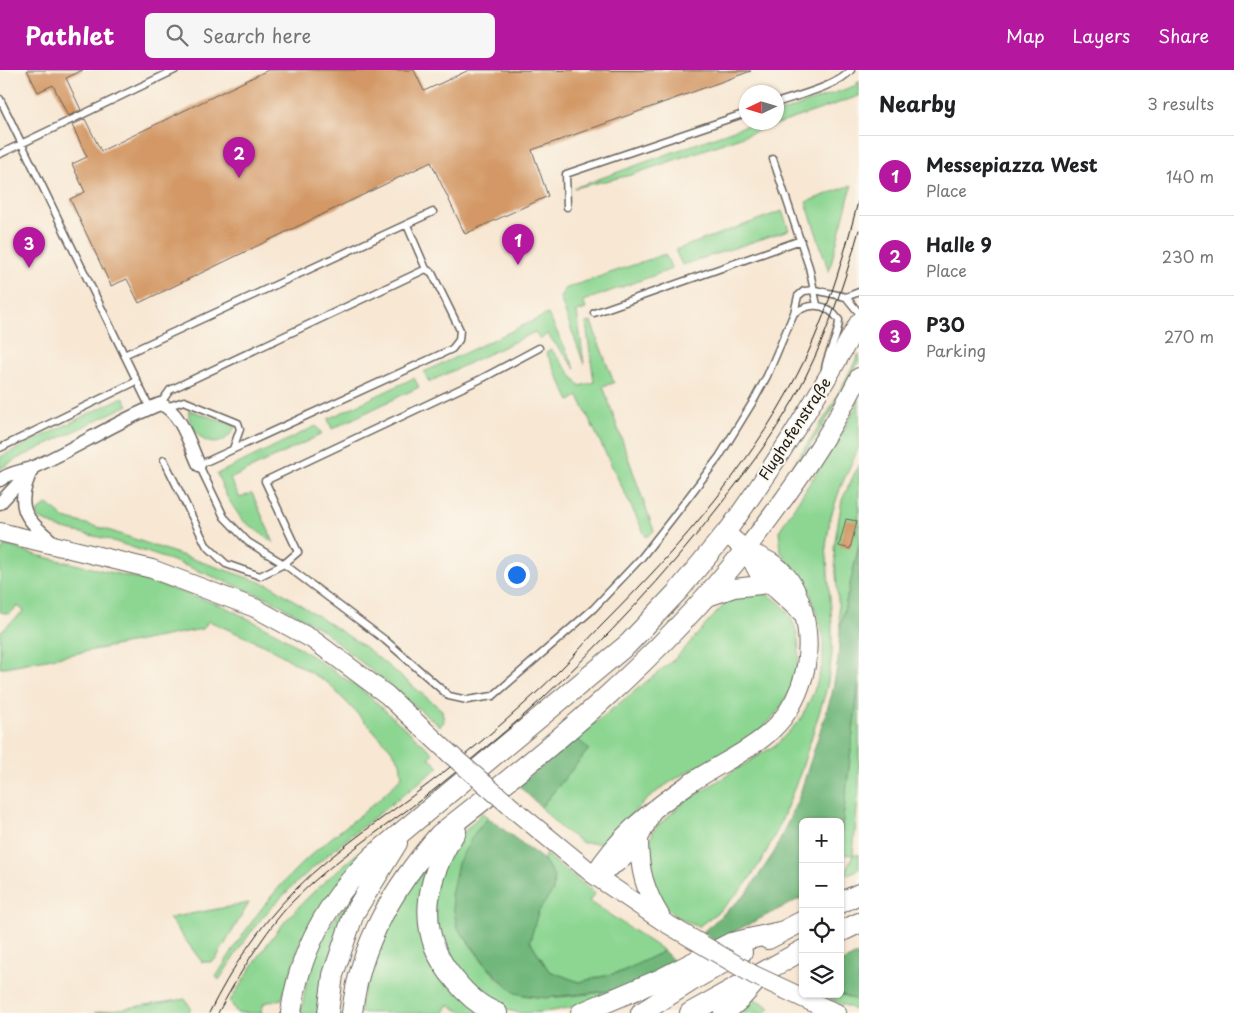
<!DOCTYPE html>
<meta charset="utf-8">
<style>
body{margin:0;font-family:"Playpen Sans",sans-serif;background:#f6f6f6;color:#202124}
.controls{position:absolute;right:15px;bottom:15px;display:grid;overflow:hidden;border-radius:8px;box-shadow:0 1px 4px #0004}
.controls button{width:45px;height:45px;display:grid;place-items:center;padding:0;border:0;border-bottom:1px solid #e0e0e0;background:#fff;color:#202124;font:25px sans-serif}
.compass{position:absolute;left:739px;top:15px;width:45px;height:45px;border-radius:50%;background:#fff;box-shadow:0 1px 4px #0004;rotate:266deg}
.you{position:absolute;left:516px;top:504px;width:18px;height:18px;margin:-12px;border:4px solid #fff;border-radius:50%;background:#1a73e8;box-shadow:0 0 0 8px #1a73e833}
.badge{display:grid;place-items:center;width:32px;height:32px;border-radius:50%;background:#b5179e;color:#fff;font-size:16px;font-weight:700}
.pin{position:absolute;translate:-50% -41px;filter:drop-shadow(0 1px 2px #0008)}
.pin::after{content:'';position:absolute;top:26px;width:18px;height:15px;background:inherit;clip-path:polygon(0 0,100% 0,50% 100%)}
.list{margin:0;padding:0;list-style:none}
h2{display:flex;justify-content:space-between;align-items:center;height:65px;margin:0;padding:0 20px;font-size:21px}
h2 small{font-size:16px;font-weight:400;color:#757577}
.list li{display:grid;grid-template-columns:32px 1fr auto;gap:15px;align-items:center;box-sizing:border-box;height:80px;padding:0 20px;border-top:1px solid #e0e0e0}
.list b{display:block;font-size:19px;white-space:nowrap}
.list p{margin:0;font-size:16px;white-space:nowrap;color:#757577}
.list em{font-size:16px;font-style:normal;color:#757577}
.icon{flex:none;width:28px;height:28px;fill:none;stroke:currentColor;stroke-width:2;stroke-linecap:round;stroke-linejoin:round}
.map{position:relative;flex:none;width:859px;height:943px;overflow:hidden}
header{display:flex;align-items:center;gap:30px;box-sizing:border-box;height:70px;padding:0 25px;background:#b5179e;color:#fff}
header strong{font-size:24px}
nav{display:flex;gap:28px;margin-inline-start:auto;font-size:18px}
.search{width:350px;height:45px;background:#f6f6f6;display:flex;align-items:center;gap:12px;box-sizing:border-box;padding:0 18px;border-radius:8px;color:#757577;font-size:19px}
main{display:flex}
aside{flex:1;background:#fff}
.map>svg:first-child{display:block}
.green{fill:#8cd692;stroke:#547957}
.forest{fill:#71b77c;stroke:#466a4c}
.building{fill:#d39865}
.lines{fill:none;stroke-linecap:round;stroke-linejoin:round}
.service-casing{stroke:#69635c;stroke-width:9}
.minor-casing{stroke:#69635c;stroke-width:15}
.secondary-casing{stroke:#69635c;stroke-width:20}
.trunk-casing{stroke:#69635c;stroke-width:22}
.service{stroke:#fff;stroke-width:6}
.minor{stroke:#fff;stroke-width:12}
.secondary{stroke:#fff;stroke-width:18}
.trunk{stroke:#fff;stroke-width:20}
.tram{stroke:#1c1c1c;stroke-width:1}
.secondary-bridge-casing{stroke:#69635c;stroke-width:20;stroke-linecap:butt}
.secondary-bridge{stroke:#fff;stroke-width:18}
.labels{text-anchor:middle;stroke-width:4;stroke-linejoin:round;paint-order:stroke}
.street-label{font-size:15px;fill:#1c1c1c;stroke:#fbf7ec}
</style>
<header>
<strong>Pathlet</strong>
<div class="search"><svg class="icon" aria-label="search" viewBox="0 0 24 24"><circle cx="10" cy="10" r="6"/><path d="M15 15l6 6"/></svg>Search here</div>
<nav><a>Map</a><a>Layers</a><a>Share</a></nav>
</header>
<main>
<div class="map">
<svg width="859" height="943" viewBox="0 0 859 943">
<rect width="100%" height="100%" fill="#fbf7ec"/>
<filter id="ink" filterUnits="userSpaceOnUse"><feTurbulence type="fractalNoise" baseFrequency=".02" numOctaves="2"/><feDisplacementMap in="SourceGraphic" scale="10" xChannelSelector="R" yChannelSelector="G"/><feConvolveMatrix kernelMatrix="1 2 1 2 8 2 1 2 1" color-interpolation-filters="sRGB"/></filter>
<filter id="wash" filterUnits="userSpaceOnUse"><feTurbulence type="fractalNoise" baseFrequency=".0096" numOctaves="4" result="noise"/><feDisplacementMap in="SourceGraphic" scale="20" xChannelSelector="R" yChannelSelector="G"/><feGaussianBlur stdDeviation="1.12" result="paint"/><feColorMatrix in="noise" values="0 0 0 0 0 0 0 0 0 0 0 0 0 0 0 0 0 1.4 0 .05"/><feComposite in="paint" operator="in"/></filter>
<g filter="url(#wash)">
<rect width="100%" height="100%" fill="#f7e7d3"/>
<path class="green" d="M859 11V26L631 105 574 118 753 53 776 52 777 44 854 16Z
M852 115 832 190 829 202 806 132Z
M782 141 789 160 682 195 675 180Z
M665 184 672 199 583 231 586 239 577 242 584 294 560 228 564 219Z
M548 244 575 298 547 264 540 270 535 262 429 312 424 302Z
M591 252 614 313 603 316 654 461 646 467 578 326 570 331 546 282 551 279 580 316 594 312 586 253Z
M859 284V291L831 343 758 456 755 453 829 341Z
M414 308 419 317 332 359 328 349Z
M123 327 128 335 13 391 0 399V387Z
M859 329V377L841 416 830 449 826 477 832 553V584L827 618 801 701 779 757 762 790 746 814 723 838 698 857 672 844 653 820 648 795V777L654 759 683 733 777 674 800 650 813 624 823 593V565L809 519 781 482 779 461 845 358Z
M189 340 234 355 235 357C217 391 186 363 189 340Z
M316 356 322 364 230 409 240 428 252 423 274 473 242 450 227 427 217 404Z
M859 394V475L840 558 834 477 842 430Z
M48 434 64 448 105 459 272 516 365 577 442 640 444 652 440 656 318 557 270 529 176 492 107 469 59 458 37 447 38 441Z
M5 475 36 485 144 510 223 536 280 565 362 620 433 683 429 688 439 697C381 743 321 785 270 839 250 860 235 886 219 910L216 907C240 867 265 830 298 797 331 764 372 741 402 706L400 692 390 678 328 613 268 577 209 551 202 559 0 598V562L24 541 18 536 9 544 0 542V484Z
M759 522C779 528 790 540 796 561 801 576 799 595 794 610 774 670 720 681 672 711 646 727 625 751 604 773H583L559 757 541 737 589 679 576 668 676 588 730 528 745 523Z
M859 611V717L853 784 859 785V799L844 806 853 785 840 784V775Z
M483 742 488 748 474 764 457 857C474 879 490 906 514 921 534 935 600 922 625 919 591 933 560 943 523 943 509 942 499 937 488 930 439 903 422 839 444 788 451 774 472 754 483 742Z
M388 759 390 760 328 826 301 870 282 929 264 933 261 943H237L230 931C249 902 267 871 290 846 320 813 354 786 388 759Z
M545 784 595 823 589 831 664 881 621 902 579 912 549 901 530 871C533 862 534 852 538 843 549 817 565 821 544 790Z
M428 788 423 858 484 943H463L448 935 444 943H359L373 879Z
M366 801 320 943H301L308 902 315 879Z
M249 833 216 889 210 892H202L169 848Z
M821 924H840L859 931V942Z
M753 928 770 937 765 943H733Z
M185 929 191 938 189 943H94Z"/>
<path class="forest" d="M859 475V611L840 775V752H803V827L715 871 703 862 747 823 775 781 799 727 832 624 838 591 840 558Z
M576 668 589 679 541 737 518 715Z
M488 748 544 790 554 806 553 821 538 842 530 871 549 901 579 912 621 902 664 881 677 894 625 919 545 928 515 923 488 897 457 857 451 825 458 793 474 764Z
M859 884V931L840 924V893Z"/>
<g id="blocks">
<path class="building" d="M27 0H83L66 8 81 40 68 46 53 15 38 22Z
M268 0H414L424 21 469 0 751 1 532 80 548 126 465 164 431 92 139 233 127 209 111 216 70 129 85 122 72 94 87 87 72 55 85 49 101 81Z
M846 449 857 451 850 479 839 476Z"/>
</g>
</g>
<g filter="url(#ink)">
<use href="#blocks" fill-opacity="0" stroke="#69635c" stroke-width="1"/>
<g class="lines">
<defs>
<path id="service" d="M0 29 150 338
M776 33C796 26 838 16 851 0
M0 84 175 0
M773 89 809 197 817 235
M567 137 566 104 746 43
M407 155 426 199
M846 227 859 243
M594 243 801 170
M794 243C811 232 827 233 839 250 839 267 827 282 825 299
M124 285 433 142
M160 334 170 320 426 199 432 203 460 260 459 270 452 279 199 395 224 447 248 472 284 494 385 570 449 626 467 630 493 626 593 539 642 487 671 450 719 387 754 330 767 306 794 243 798 226 804 221 815 220 846 227 859 222
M166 337 184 331 238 353 240 359 233 379
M0 378 137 311
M164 390 206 475 226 494 260 506 284 494 298 482 265 411 481 309 539 278"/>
<path id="minor" d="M33 397C14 436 23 447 54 473
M0 410C11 401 23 402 36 396 78 377 117 351 160 334 181 341 190 376 199 395
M0 433 28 403"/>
<path id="secondary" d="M0 462 152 499 255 538 312 569 359 604 387 625 450 684
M746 479C789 425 828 369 859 307
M746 479 759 504 801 542
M708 527 734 518 769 514
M517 742 594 805 664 852
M639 769C639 800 645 821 661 847
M594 805C618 766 649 742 686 716 730 685 780 673 800 617 807 599 809 582 807 562 805 542 798 518 784 503 773 490 760 488 746 479 739 475 732 468 726 463 775 395 819 325 859 252
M594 805C629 790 635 778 651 744
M818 935 837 943"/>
<path id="trunk" d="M456 761C425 809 414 863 455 910 466 924 481 937 497 943
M840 833 859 824
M840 862 859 853
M768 869 803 851
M291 943C299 881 329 829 373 786L628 574 678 521 726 463
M328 943 333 905 354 843 397 773
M352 943C360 873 394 817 439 765 553 676 655 593 746 479
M581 943 661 909 731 873 780 862
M641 943 693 910 742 882
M690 943 803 880
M724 943 738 931 757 910"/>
</defs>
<use href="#service" class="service-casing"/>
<use href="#minor" class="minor-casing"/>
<use href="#secondary" class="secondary-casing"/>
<use href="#trunk" class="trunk-casing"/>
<use href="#service" class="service"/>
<use href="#minor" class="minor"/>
<use href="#secondary" class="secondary"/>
<use href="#trunk" class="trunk"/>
<path class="tram" d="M209 943C232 898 258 857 294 821 340 774 398 739 449 698 487 667 526 634 561 599 575 585 587 570 601 556 681 476 758 388 807 285 830 235 845 182 859 128
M218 943C237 908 265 860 293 831 340 783 400 749 451 706 481 681 513 656 542 629 606 569 666 505 720 435 746 402 773 366 794 329 823 276 843 219 859 160"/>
<defs>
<path id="secondary-bridge" d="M450 684 517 742
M664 852 754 905 818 935"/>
</defs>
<use href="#secondary-bridge" class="secondary-bridge-casing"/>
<use href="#secondary-bridge" class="secondary-bridge"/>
</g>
</g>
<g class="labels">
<g class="street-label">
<text transform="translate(795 359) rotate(-57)" y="5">Flughafenstraße</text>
</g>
</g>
</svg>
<div class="controls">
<button>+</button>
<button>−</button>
<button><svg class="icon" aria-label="locate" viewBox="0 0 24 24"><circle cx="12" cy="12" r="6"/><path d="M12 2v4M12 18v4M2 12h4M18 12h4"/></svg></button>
<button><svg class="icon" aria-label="layers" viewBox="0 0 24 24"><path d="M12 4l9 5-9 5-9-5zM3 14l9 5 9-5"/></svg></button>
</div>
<svg class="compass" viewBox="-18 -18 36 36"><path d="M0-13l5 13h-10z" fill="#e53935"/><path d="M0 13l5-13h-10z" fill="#757577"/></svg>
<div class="you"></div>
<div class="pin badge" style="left:518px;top:195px">1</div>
<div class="pin badge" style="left:239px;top:108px">2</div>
<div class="pin badge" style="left:29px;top:198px">3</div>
</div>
<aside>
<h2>Nearby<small>3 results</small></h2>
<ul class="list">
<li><span class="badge">1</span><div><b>Messepiazza West</b><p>Place</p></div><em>140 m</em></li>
<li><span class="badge">2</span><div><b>Halle 9</b><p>Place</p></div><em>230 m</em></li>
<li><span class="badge">3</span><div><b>P30</b><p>Parking</p></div><em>270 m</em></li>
</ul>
</aside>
</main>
